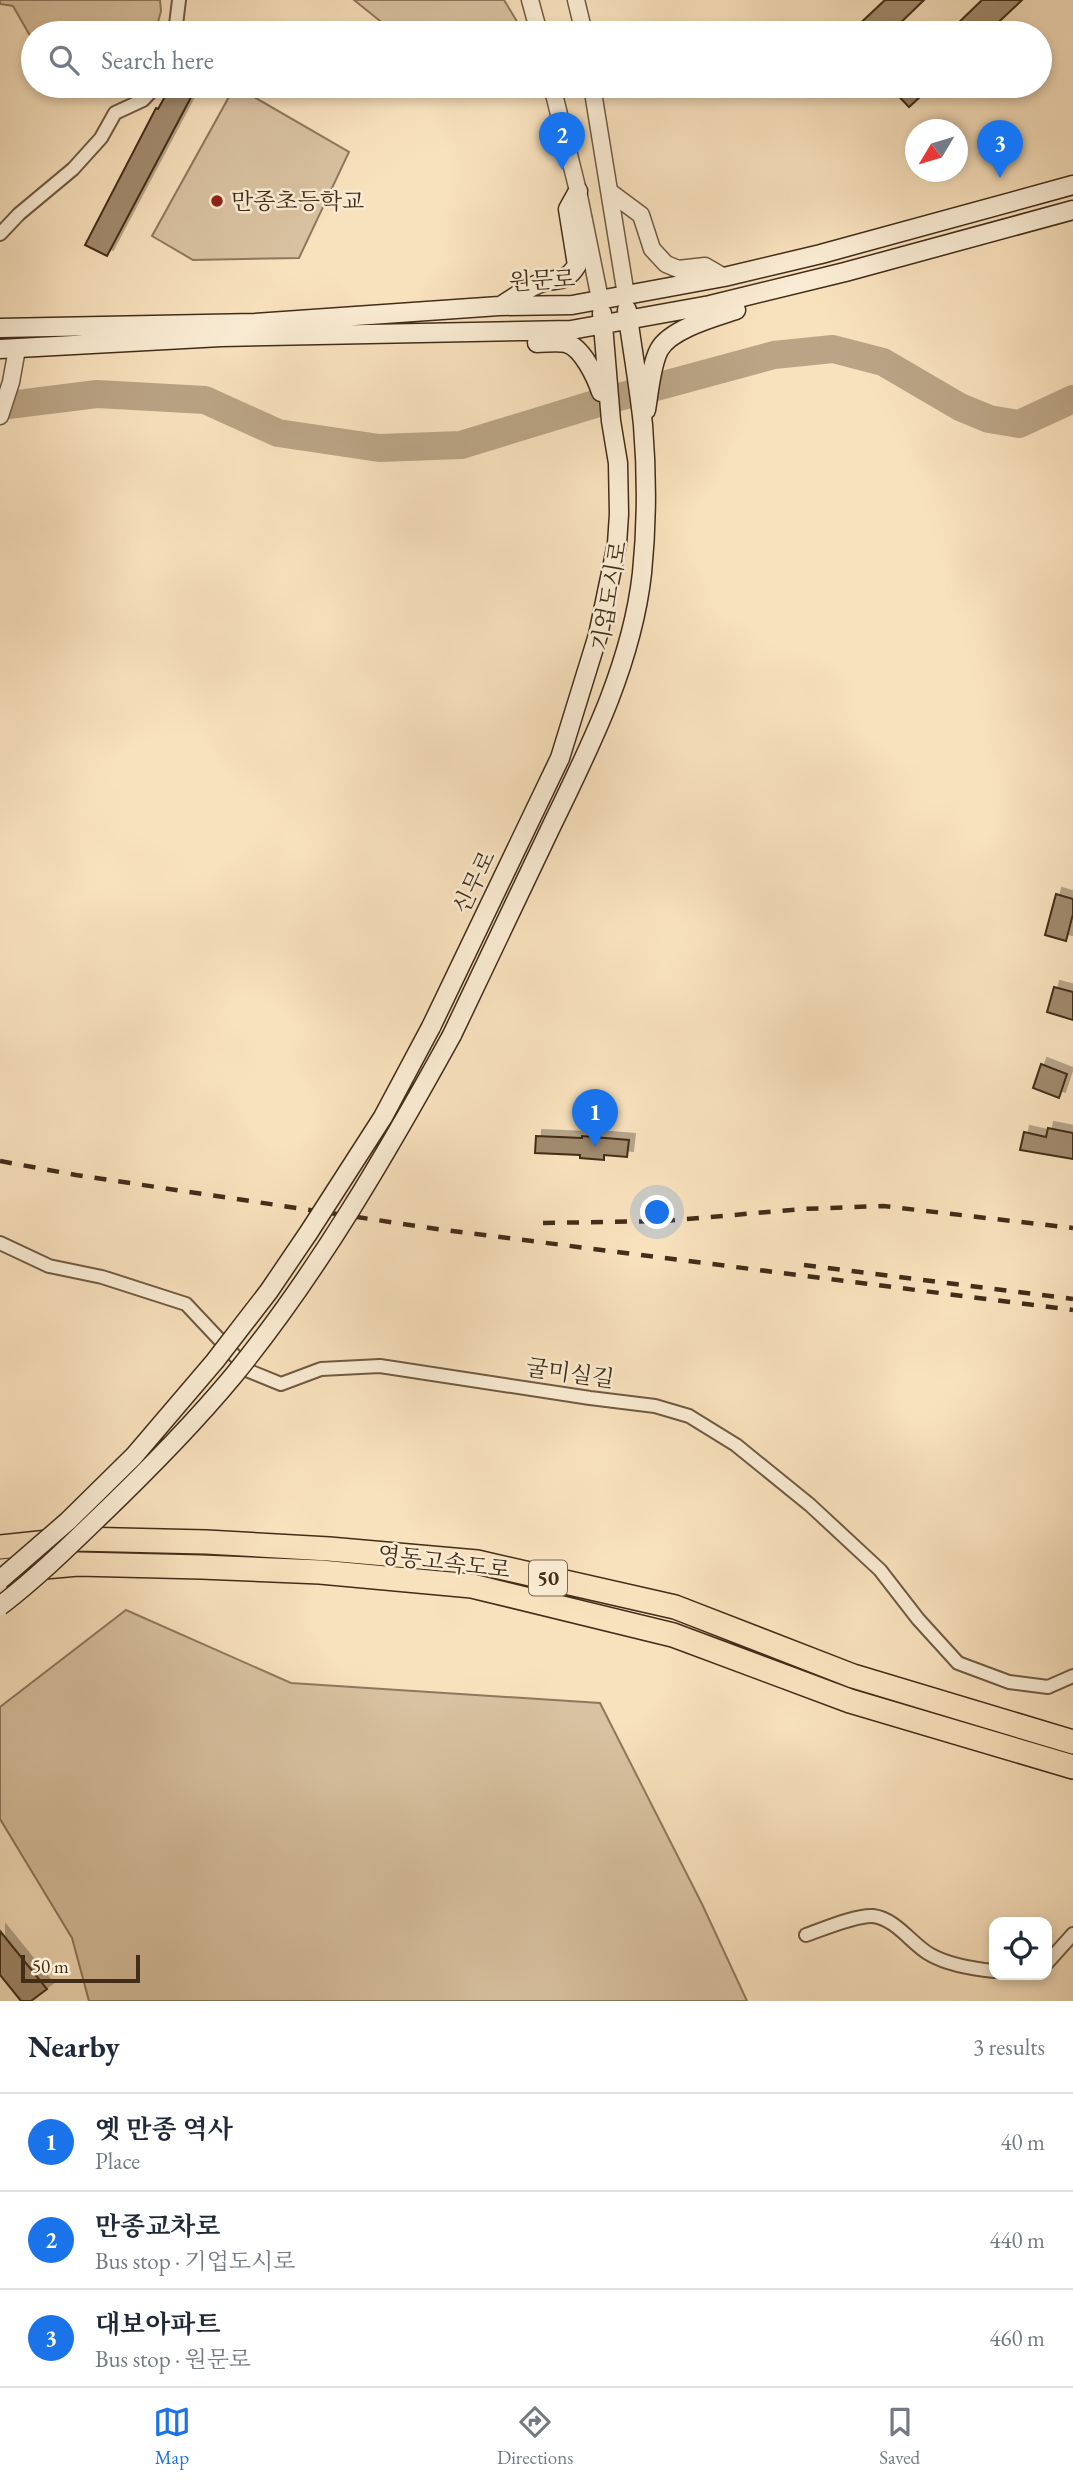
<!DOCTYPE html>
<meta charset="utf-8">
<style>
body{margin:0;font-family:"EB Garamond","Noto Serif KR",serif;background:#f6f6f7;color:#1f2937}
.controls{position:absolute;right:21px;bottom:21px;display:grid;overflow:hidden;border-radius:14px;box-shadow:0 4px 10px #0003}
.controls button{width:63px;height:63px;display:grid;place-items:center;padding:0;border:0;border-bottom:2px solid #e0e1e3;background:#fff;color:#1f2937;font:35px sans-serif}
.compass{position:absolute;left:905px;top:119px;width:63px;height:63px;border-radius:50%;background:#fff;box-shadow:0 4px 10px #0003;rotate:232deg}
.scale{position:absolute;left:21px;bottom:18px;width:119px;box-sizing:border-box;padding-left:7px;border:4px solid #422d19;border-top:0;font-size:19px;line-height:24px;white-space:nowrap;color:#422d19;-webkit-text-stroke:5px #faecd4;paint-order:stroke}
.you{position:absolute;left:658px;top:1213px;width:24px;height:24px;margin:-18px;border:5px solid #fff;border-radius:50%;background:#1a73e8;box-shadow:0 0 0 10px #1a73e833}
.badge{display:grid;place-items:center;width:46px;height:46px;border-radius:50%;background:#1a73e8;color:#fff;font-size:23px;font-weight:700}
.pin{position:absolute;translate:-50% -58px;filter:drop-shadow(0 2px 4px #0008)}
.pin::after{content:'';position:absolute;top:37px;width:24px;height:21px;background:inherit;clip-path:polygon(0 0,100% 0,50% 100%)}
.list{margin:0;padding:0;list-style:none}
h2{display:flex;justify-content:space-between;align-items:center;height:91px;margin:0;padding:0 28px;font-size:30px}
h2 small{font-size:23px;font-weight:400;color:#747a83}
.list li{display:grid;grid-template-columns:46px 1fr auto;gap:21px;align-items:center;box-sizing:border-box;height:98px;padding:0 28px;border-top:2px solid #e0e1e3}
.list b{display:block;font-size:26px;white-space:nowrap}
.list p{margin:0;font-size:23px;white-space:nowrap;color:#747a83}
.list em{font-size:23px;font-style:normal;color:#747a83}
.icon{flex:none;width:38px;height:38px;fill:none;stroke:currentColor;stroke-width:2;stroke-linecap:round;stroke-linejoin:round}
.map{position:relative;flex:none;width:1073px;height:2001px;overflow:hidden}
.search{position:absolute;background:#fff;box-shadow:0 4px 10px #0003;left:21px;right:21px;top:21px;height:77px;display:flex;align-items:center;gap:18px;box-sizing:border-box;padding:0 24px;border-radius:38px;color:#747a83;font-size:26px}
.sheet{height:385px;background:#fff}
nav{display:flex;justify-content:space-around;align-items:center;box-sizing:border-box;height:98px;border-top:2px solid #e0e1e3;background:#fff;font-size:19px;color:#747a83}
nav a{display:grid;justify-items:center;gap:4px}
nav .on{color:#1a73e8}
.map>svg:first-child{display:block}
.green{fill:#d9c2a1;stroke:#8e785d;stroke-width:2}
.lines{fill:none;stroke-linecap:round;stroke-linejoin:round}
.river{stroke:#baa485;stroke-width:28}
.building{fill:#a18b6e;stroke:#422d19;stroke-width:2;filter:url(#shadow)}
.minor-casing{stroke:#705a42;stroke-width:16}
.tertiary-casing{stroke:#705a42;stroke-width:19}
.secondary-casing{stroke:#422d19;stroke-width:21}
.motorway-casing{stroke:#422d19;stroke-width:26}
.minor{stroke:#faecd4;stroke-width:12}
.tertiary{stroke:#faecd4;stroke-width:16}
.secondary{stroke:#faecd4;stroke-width:18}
.motorway{stroke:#f8e1bd;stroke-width:23}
.rail{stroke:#422d19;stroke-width:4.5;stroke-dasharray:12 12;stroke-linecap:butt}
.secondary-bridge-casing{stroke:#422d19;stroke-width:21;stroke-linecap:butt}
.secondary-bridge{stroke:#faecd4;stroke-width:18}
.poi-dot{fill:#8f2418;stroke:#faecd4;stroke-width:2.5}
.labels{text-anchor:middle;stroke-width:5;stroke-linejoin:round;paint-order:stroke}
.shield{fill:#faecd4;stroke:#796651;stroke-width:2}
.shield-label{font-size:21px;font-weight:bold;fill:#422d19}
.poi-label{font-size:23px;fill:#422d19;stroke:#faecd4;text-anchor:start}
.street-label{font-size:23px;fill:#422d19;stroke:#faecd4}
</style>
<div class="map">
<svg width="1073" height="2001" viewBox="0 0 1073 2001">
<defs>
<filter id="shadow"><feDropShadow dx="6" dy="-6" stdDeviation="0" flood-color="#0004"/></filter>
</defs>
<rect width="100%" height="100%" fill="#f8e1bd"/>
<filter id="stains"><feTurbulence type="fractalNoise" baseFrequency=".00286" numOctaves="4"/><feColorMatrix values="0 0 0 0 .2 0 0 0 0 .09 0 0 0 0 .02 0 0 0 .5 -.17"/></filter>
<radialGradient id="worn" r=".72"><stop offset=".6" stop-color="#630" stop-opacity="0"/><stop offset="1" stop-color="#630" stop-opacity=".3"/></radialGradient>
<path class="green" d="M0 0H160L161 11 155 33H33V41L13 6 0 4Z
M354 0H504L524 33H395Z
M235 86 349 152 299 258 193 260 152 236Z
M126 1610 291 1683 600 1703 702 1904 747 2001H89L72 1938 0 1819V1707Z"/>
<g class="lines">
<path class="river" d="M0 406 97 394 205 400 278 433 379 448 461 445 608 400 774 355 833 349 883 362 960 407 989 419 1019 424 1073 399"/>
</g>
<path class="building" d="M885 0H924L890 33H850Z
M982 0H1022L987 33H948Z
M171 86H197L107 256 85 245 156 108 158 109Z
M889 86H932L909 107Z
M1056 894 1073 899V914L1066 941 1045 935Z
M1054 987 1073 992V1020L1047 1012Z
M1041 1064 1067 1074 1059 1098 1033 1088Z
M1048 1128 1073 1133V1159L1020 1150 1024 1132 1046 1137Z
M536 1136 582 1138V1136L629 1140 627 1157 604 1155V1160L580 1158V1155L535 1153Z
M0 1931 47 1989 31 2001H21L0 1975Z"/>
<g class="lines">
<defs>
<path id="minor" d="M175 33 179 0
M0 234 19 214 73 169 101 138 115 113 143 100 156 86
M0 1243 49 1266 102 1277 186 1304 249 1371 281 1384 321 1369 380 1366 590 1398 655 1406 689 1416 736 1445 810 1505 880 1570 918 1619 958 1663 1009 1682 1048 1687 1073 1676
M806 1935C823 1929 856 1915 873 1916 897 1919 912 1945 931 1955 949 1965 974 1969 994 1971
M1047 1963 1073 1934"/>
<path id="tertiary" d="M530 0 539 33
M576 0 584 33
M552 86 578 191 600 299
M592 86 626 295
M610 192 641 215 652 249 666 264 678 269 705 266 724 277
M0 416 11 382 17 349"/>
<path id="secondary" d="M502 305C514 298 525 289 538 284 556 276 564 286 577 265L568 209 578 191
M0 328 255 323 499 306 572 305 724 277 821 254 1073 185
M537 343C546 343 557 341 566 343 582 347 596 377 601 392
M0 349 221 337 571 330 710 305 845 272 1073 210
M646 410C649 393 651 365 659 350 670 329 715 317 736 310
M431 1027 560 758 598 635 617 544 619 514 618 463 611 421 602 313
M452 1035C486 965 519 895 552 825 591 745 632 663 642 573 647 524 647 474 643 425 639 386 632 348 627 310"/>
<path id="motorway" d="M0 1547 77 1539 206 1542 329 1549 477 1562 675 1607 853 1676 1073 1742
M0 1571 78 1564 201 1567 320 1572 472 1586 673 1635 850 1701 1073 1767"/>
</defs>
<use href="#minor" class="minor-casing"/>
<use href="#tertiary" class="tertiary-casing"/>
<use href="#secondary" class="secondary-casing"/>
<use href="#motorway" class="motorway-casing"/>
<use href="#minor" class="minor"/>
<use href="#tertiary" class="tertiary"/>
<use href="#secondary" class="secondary"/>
<use href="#motorway" class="motorway"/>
<path class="rail" d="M0 1161 76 1175 437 1229 1073 1310
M543 1223 665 1221 802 1209 883 1206 1073 1228
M804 1265 1073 1299"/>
<defs>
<path id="secondary-bridge" d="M0 1580 68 1521 134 1456 215 1361 269 1291 309 1232 383 1117 431 1027
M0 1606C34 1580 64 1551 95 1521 144 1474 191 1427 234 1375 318 1272 388 1151 452 1035"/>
</defs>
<use href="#secondary-bridge" class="secondary-bridge-casing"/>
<use href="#secondary-bridge" class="secondary-bridge"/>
</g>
<circle class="poi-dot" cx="217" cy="201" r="7"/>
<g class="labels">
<rect class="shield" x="529" y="1560.5" width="38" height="35" rx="5"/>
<g class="shield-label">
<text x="548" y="1585">50</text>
</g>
<g class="poi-label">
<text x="231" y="209">만종초등학교</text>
</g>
<g class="street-label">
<text transform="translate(542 280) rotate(-3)" y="8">원문로</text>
<text transform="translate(609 596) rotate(-80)" y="8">기업도시로</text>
<text transform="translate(474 882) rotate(-64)" y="8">신무로</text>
<text transform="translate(570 1373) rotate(8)" y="8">굴미실길</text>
<text transform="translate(444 1562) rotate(7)" y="8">영동고속도로</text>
</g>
</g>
<rect width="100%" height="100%" filter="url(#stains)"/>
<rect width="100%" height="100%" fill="url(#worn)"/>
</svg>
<div class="controls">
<button><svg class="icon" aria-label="locate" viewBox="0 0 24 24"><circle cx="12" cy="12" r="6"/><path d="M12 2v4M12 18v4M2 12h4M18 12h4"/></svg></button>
</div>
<svg class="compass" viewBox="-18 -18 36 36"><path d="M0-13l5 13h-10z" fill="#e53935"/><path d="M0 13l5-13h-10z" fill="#747a83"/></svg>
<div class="scale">50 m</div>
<div class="you"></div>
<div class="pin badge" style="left:595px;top:1147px">1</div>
<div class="pin badge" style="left:562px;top:170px">2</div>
<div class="pin badge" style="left:1000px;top:178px">3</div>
<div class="search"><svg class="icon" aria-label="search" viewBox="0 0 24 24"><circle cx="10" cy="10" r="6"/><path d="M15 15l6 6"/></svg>Search here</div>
</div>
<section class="sheet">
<h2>Nearby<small>3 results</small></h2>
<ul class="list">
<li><span class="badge">1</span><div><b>옛 만종 역사</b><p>Place</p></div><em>40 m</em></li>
<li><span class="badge">2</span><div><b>만종교차로</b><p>Bus stop · 기업도시로</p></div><em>440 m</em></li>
<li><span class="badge">3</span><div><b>대보아파트</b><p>Bus stop · 원문로</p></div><em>460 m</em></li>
</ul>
</section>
<nav>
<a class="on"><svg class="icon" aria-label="map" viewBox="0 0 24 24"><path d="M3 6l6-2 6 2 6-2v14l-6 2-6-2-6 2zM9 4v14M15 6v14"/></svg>Map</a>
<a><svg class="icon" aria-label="directions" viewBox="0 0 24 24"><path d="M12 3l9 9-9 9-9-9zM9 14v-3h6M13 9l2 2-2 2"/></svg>Directions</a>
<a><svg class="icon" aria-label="saved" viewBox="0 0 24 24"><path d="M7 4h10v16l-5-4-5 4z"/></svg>Saved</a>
</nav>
